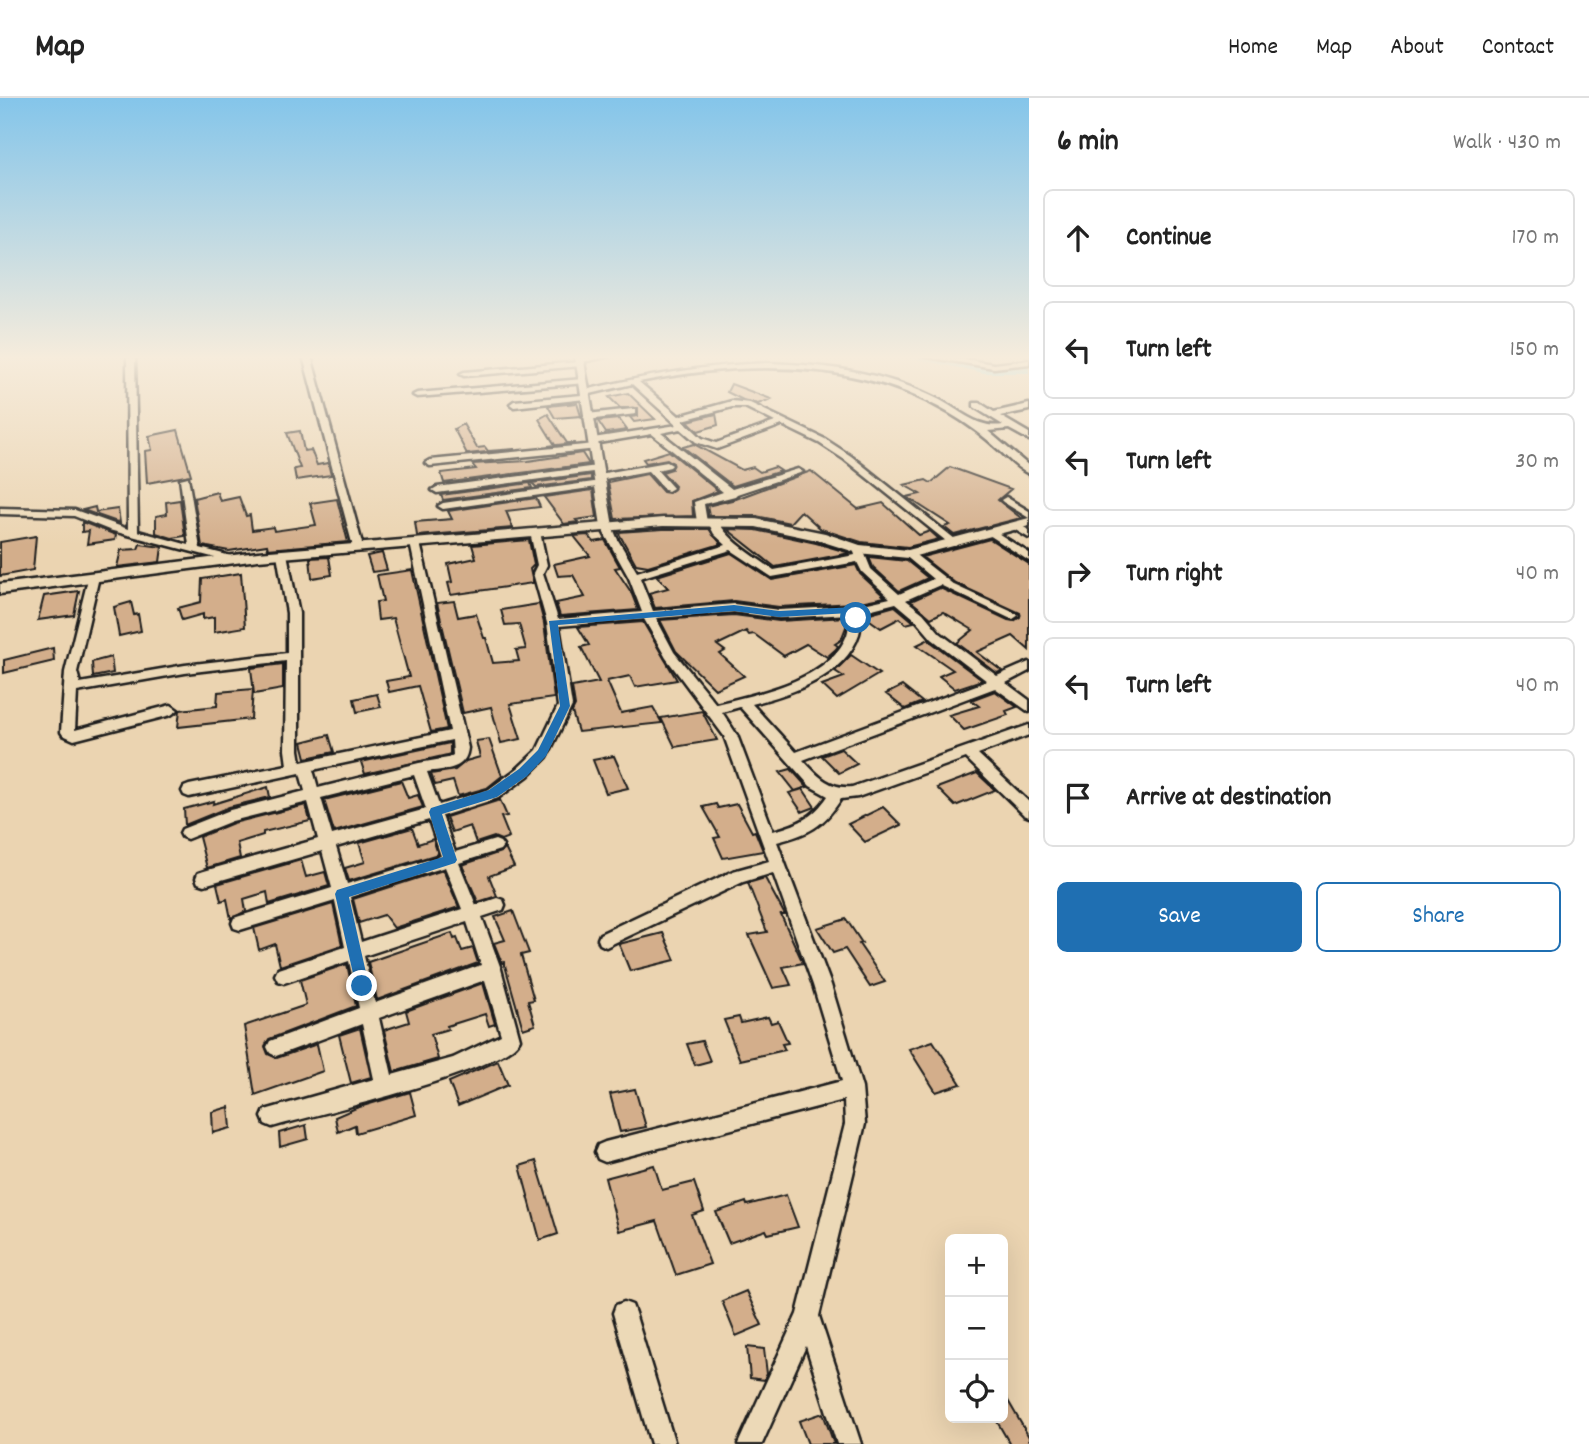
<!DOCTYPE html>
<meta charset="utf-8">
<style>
body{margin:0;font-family:Dekko,sans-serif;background:#f6f6f6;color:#222}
.controls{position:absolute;right:21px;bottom:21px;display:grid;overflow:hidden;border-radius:10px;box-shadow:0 7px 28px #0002}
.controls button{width:63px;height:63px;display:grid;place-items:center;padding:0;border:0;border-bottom:2px solid #e0e0e0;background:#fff;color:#222;font:35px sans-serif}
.stop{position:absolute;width:21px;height:21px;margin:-16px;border:5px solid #1f6fb2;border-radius:50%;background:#fff}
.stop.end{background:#1f6fb2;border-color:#fff;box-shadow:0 2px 7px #0008}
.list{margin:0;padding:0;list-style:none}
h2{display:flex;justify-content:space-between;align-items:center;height:91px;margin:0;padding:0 28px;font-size:30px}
h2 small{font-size:23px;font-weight:400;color:#767676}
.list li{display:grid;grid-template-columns:46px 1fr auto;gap:21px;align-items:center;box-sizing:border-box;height:98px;margin:0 14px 14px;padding:0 14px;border:2px solid #e0e0e0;border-radius:10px}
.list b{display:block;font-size:26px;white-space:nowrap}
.list em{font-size:23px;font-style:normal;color:#767676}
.actions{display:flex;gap:14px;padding:21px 28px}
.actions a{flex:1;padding:16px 0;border:2px solid #1f6fb2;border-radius:10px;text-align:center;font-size:24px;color:#1f6fb2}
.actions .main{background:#1f6fb2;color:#fff}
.icon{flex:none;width:38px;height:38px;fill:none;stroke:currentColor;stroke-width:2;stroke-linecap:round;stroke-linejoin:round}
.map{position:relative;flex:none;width:1029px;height:1346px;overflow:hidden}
header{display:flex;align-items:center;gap:42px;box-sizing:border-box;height:98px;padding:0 35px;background:#fff;border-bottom:2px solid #e0e0e0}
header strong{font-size:33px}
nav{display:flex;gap:38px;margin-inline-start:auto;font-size:24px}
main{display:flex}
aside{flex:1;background:#fff}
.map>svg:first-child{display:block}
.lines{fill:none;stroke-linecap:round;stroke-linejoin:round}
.canal{fill:#8fdeed;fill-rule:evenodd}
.building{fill:#d3ae8b;stroke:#1c1c1c;stroke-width:2}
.minor-casing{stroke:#1c1c1c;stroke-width:5}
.tertiary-casing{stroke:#1c1c1c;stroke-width:5}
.secondary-casing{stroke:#1c1c1c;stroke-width:5}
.minor{fill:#ecd9b7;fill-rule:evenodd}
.tertiary{fill:#ecd9b7;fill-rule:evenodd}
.secondary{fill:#ecd9b7;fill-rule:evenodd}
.route{fill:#1f6fb2}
</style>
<header>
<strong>Map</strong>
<nav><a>Home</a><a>Map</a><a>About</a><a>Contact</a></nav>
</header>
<main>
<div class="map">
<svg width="1029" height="1346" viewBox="0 0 1029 1346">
<rect width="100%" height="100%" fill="#ebd4b1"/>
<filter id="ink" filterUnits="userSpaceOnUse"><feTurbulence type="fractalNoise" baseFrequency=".0143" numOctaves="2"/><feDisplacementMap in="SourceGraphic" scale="14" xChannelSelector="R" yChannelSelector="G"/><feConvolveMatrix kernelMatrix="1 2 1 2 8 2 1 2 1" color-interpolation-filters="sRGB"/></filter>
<g filter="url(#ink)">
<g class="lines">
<path class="canal" d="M901 258C944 258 985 275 1029 269V275H984Z"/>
</g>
<path class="building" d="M731 286 771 301 758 306 743 302 727 294Z
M628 295 655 321 634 324 630 319 638 318V310H620L609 299Z
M577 305 581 318 555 320 548 308Z
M548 316 567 345H575L548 348 555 347 539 321Z
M716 316 718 327 698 333 688 323Z
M619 321 627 332 606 335 598 323Z
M463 326 477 350 485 349 488 353 515 351 467 356 454 331Z
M178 332 191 377 147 385 145 353 152 352 149 338Z
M300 333 304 353 311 352 317 367 328 365 331 377 296 382 294 371 300 370 287 335Z
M694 346 742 372 753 369 760 374 775 369 781 373 733 388 683 349Z
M669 353 718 393 692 403 693 418 615 421 608 384 647 376 663 394 669 395 675 388 662 374 672 371 673 365 667 361 646 365 643 361Z
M582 355 589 366 444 385 441 375 476 371 472 366 528 363Z
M950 369 1011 391 998 402 1021 420 954 437 944 429 950 427 907 399 920 396 904 387 926 382 931 385Z
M811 373 858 411 883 405 919 437 930 433 939 441 908 449 861 444 821 431 801 413 790 425 756 418H709L707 408 736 401Z
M591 377V382L536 389 532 385Z
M530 385 532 390 443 402 441 397Z
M593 392 597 419 576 422 578 424 564 426 544 399Z
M217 394 220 403 239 399 246 418 250 417 252 432 273 429 274 433 316 427 310 405 337 401 348 444 268 451 267 447 229 453 202 448 194 400Z
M536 400 540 409 506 413 513 430 417 438 415 424 452 421 448 413Z
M180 402 185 438 172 440 156 435V418L167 416 166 404Z
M95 409 96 414 118 411 120 425 83 412Z
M82 424 116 437 115 442 87 446 89 433 82 434Z
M663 431H709L721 446 648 468 636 466 618 434Z
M727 431 756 432 816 445 850 455 775 469Z
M588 437 594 444 605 442 620 469 615 470 631 494 638 512 560 518 556 505 585 499 573 477 558 478 554 466 590 458 574 438Z
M36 438 33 472 0 478V444Z
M990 441 1029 466V552L1013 538 977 554 1002 573 997 575 957 545 973 532 943 514 931 520 911 503 940 490 1008 522 1014 523 1020 519V515L955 485 922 459Z
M529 442 534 467 530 471 533 485 451 497 448 485 452 484 448 466 476 460 472 447Z
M140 446 162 449 160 464 117 469 121 452 138 451Z
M382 455 387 472 372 474 367 458Z
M731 455 772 482 856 467 860 476 885 499 855 505 779 509 734 503 655 510 649 495 668 490 657 478Z
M329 459 332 477 312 480 310 460Z
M869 459 907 463 928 480 899 493 873 469Z
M412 472 447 631 431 634 418 588 389 594 386 583 409 579 393 520 378 522 376 504 383 503 377 477Z
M241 475 245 529 214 534V519L203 521V516L182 522 178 510 201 504 202 481Z
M79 493 74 517 38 522 44 498Z
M454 503 458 519 476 516 484 540H486L493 565 519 563 516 552 526 551 519 526 505 527 501 512 539 506 544 525 554 600 510 606 521 641 501 645 491 609 463 615 437 505Z
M131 504 134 517 138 516 141 533 119 538 114 509Z
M895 508 914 524 906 526 900 520 881 530 863 517Z
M734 517 779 523 846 519V529L841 542 835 546 838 548 836 551 827 559 806 546 784 558 754 536 749 537 746 533 717 547 725 553 720 556 744 578 715 591 676 553 660 522Z
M643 524 677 582 635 589 630 578 607 583 621 615 653 609 662 625 578 634 572 614 575 608 572 589 599 584 581 549 589 547 578 529Z
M929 541 930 543 982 582 955 591 939 578 953 572 917 547Z
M53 550 54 563 4 575V562Z
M851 557 879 576 837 601 822 587 844 579 835 573Z
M111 559 113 575 93 579 92 564Z
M283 566V591L254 596 251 570Z
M902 588 922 604 905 611 886 596Z
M253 591 251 621 178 629 180 612 217 608 218 594Z
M995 593 1017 609 1006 613 1008 617 964 632 949 617 979 608 971 602Z
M377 596 381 609 357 614 354 601Z
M702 613 717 642 675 649 661 620Z
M329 637 334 654 306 660 302 644Z
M489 641 502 678 487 690 458 698 453 683 435 687 431 676 455 672 466 663 480 659 476 643Z
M450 645V656L447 657 365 676 361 664Z
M841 651 857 666 839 675 822 658Z
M614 658 628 690 606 695 593 662Z
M791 671 807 689 795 693 780 674Z
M977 675 995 692 955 708 937 690Z
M401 683 408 700 418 697 423 709 334 734 324 702Z
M268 689 270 699 229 709 185 727 184 711 214 703 213 706Z
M803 691 815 709 802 714 789 695Z
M500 702 507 718 501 719 509 739 501 742 494 739 476 745 470 728 452 734 446 719Z
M716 706 718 710 737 706 752 734 755 733 763 753 723 760 714 740 720 739 703 709Z
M306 707 310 723 263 734V737L237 745 240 760 207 770 199 739 233 725Z
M883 709 901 727 865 744 848 726Z
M412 730 418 746 433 741 438 756 349 783 345 770 365 764 359 745Z
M505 750 514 769 489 778 497 798 478 804 462 767 501 754Z
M301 762 306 779 325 774 329 788 269 806 267 794 244 801 246 813 231 821 227 801 221 803 217 786Z
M443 772 459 809 394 830 384 817 359 825 353 801Z
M765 780 785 817H781L803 865 783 869 791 887 773 890 749 837 767 834 748 785Z
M333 806 342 847 280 868 275 846 259 852 254 830Z
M513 813 529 855 521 857 534 902 528 903 535 927 523 931 504 864 502 865 494 845 505 842 495 819Z
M846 821 862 845 859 846 885 884 870 889 845 851 833 855 817 830Z
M452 835 454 841 457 840 462 853 473 850 478 865 377 902 368 864Z
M663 835 675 862 630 873 619 846Z
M347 866 356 908 269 941 265 948 268 956 277 960 317 946 323 973 255 997 244 928 306 907 300 882Z
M483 885 495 926 489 928 485 916 447 928 448 931 431 936 438 961 394 974 384 932 409 924 406 913Z
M739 919 741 925 768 919 771 925 778 923 788 945 782 946 785 952 740 962 724 922Z
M360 930 371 979 351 985 339 937Z
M702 943 710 963 695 967 687 946Z
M933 943 961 986 936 994 909 951Z
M498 963 508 987 458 1008 449 984Z
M635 991 646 1029 620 1034 610 996Z
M410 994 416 1017 356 1035 355 1027 338 1034 335 1019 356 1010Z
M229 1009 231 1030 213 1035 212 1014Z
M306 1027 308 1041 280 1049 279 1035Z
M536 1063 558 1136 540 1142 520 1068Z
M654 1067 662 1092 694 1084 704 1113 692 1117 710 1166 676 1177 657 1123 619 1133 605 1080Z
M786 1097 798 1129 768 1136 766 1132 729 1145 716 1114 746 1104 747 1107Z
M746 1193 762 1227 736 1238 722 1203Z
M747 1249 764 1251 767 1276 764 1282 750 1280Z
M1003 1294 1029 1339V1346H1010L995 1320H1003Z
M823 1315 834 1346H808L799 1323Z"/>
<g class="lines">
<defs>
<path id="minor" d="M127 258H135L138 433 189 447 180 381 188 379 200 450 235 459V463L231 464 109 432 74 418 0 416V410L75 412 128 431Z
M303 258H311L363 449 362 451H354L353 449Z
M589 258H611L582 264 585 266 581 268 464 278 460 276 464 274 578 264 577 260Z
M921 258H944L994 266 1029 262V266L994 270Z
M768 265C828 267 885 274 940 302 961 313 978 331 1003 327L974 309V305H980L994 314 1029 306V312L1000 318 1029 335V342L1009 331 988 333 1029 368V376C1018 371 1009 361 1000 353 984 338 968 326 949 315 856 260 743 263 639 284L679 318 732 303 750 305 825 341 851 358 960 445 955 448 951 447 845 362 819 345 782 327 717 351 696 344 681 331 661 335 732 391 798 371 803 374 737 396 735 398 704 406 707 424 702 427 697 424 694 404 723 394 652 336 593 346 589 343 593 340 677 327 632 286 586 297 589 299 585 301 514 309 510 306 514 303 582 297 581 293C643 278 703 267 768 265ZM732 309H745L775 324 716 345 702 340 683 322Z
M583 281H586V285L417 299 413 297 417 295Z
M633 311 636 312V316L587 322 583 319 587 316Z
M595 346 598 347V351L430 368 425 365 430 362Z
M667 364 672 367 670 369 657 372 673 390 668 393 665 392 648 373 599 382 594 379 599 376Z
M597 368 602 371 600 373 437 395 432 392 437 389Z
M601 383 606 386 604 388 443 411 438 408 443 405Z
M1006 399 1029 413V420L1003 404 1001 402Z
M713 421 717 422C730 444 753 457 774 472L855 457 853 451 854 449H862L871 471 899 496 933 481 903 456 904 454H912L954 487 1019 517 1013 521 1009 520 940 487 906 502 923 515 940 535 997 578 1029 564V573L1006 585 1029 602V614L995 590 803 662C818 678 829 691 852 689L1029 627V637L978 656 1029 704V719L1024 717 966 660 858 699 841 701C823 729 809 736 777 744L831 887 862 990 865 1026 819 1218 861 1346H837L806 1248 762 1346H738L797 1216 845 1026 844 1002 605 1064 598 1061 595 1054 598 1047 605 1044 842 983 813 887 773 775 743 784 612 846 606 849 600 846 598 841 600 836 733 773 769 763 724 638 666 560 644 521 559 528 572 608 547 659 528 678 498 700 442 718 455 754 495 742 500 744 503 748 500 752 459 765 476 807 497 800 503 802 505 807 503 812 482 819 501 871 520 941C507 973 313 1017 272 1029L265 1026 262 1019 265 1012 374 981 362 926 276 958 270 955 267 949 270 943 359 910 349 863 284 885 278 883 275 877 278 871 345 849 335 803 240 832 234 830 232 825 234 820 240 818 332 790 322 753 204 787 198 785 196 780 198 775 204 773 318 741 308 704 232 723 187 741 182 739 180 735 182 731 230 712 305 693 300 675 189 699 184 697 182 693 184 689 189 687 287 667 285 652 286 563 185 575 77 594 75 632 171 607 178 612 171 617 74 642 63 637 61 634 65 574 89 477 93 476 99 479 77 574 80 585 185 567 287 555V515L277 456 282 453 287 456 299 515V652L301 664 450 633 410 445 415 442 420 445 468 650C466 672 446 671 427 674L439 707 488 692 518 670 537 652 558 608 547 525 533 475 537 467 530 434 531 432H539L540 434 547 467 543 475 558 521 642 514 629 480 604 435 603 426H611L618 442 637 474 726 447 714 436 708 424ZM731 452 772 479 857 464 862 474 890 500 855 508 779 512 734 506 653 513 640 480ZM896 505 915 521 932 541 987 583 796 654 752 606C791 596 845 579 859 536 861 530 860 521 861 514ZM734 514 779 520 849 516C849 523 849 531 847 537 829 582 758 596 716 606L674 554 656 520ZM740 609 810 688 828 698C813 720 797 727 773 733L737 637 722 614ZM452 642 453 657 448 660 419 665 318 690 313 672ZM414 677 426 711 332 737 321 700ZM429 722 441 758 347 786 336 749ZM445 769 462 811 361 844 350 799ZM467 824 481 867 375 905 364 858ZM485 882 501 937 453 960 392 977 379 920Z
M1016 425 1029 432V440L1012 430V426Z
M993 432 1029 455V463L989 437 988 435Z
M624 1204 632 1207 635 1215 675 1346H651L613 1215 616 1207Z"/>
<path id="tertiary" d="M575 258H583L613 428 607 431 601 428Z"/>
<path id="secondary" d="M663 420 756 421 825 435 860 447 908 452 1029 420V428L908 460 858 455 817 442 756 429 663 428 258 462 0 496V486L258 454Z"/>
</defs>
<use href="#minor" class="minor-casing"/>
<use href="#tertiary" class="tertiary-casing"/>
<use href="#secondary" class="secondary-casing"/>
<use href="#minor" class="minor"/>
<use href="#tertiary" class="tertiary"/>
<use href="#secondary" class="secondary"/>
</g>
</g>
<linearGradient id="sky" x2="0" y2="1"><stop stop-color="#84c5ea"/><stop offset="0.58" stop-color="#f6ecdc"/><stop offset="1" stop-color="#f6ecdc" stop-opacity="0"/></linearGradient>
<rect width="1029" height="447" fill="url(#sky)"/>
<path class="route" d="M734 507 779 513 855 509 859 512 861 520 853 522 850 515 779 519 734 513 558 527 570 608 546 658 527 678 497 699 442 716 457 762 455 765 349 799 369 888 362 895 357 893 335 796 337 792 443 759 429 714 431 710 489 692 519 671 538 652 560 608 549 523Z"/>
</svg>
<div class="controls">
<button>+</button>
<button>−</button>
<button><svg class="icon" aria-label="locate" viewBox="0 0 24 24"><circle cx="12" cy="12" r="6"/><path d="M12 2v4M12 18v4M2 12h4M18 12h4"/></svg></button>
</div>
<div class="stop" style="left:856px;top:520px"></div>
<div class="stop end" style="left:362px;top:888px"></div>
</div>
<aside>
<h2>6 min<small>Walk · 430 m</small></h2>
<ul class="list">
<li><svg class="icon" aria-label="ahead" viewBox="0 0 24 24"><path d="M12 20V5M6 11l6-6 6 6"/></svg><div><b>Continue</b></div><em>170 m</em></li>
<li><svg class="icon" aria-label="left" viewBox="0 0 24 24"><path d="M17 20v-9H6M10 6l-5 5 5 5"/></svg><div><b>Turn left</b></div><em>150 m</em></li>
<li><svg class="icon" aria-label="left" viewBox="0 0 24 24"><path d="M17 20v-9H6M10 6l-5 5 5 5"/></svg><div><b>Turn left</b></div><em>30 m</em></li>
<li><svg class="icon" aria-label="right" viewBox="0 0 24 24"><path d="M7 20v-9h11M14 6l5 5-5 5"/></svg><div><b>Turn right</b></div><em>40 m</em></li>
<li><svg class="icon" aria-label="left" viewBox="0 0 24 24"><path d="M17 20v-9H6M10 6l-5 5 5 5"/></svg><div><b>Turn left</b></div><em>40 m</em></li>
<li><svg class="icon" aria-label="arrive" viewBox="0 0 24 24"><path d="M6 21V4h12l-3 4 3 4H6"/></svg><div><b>Arrive at destination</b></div></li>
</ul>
<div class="actions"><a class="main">Save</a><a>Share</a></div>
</aside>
</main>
